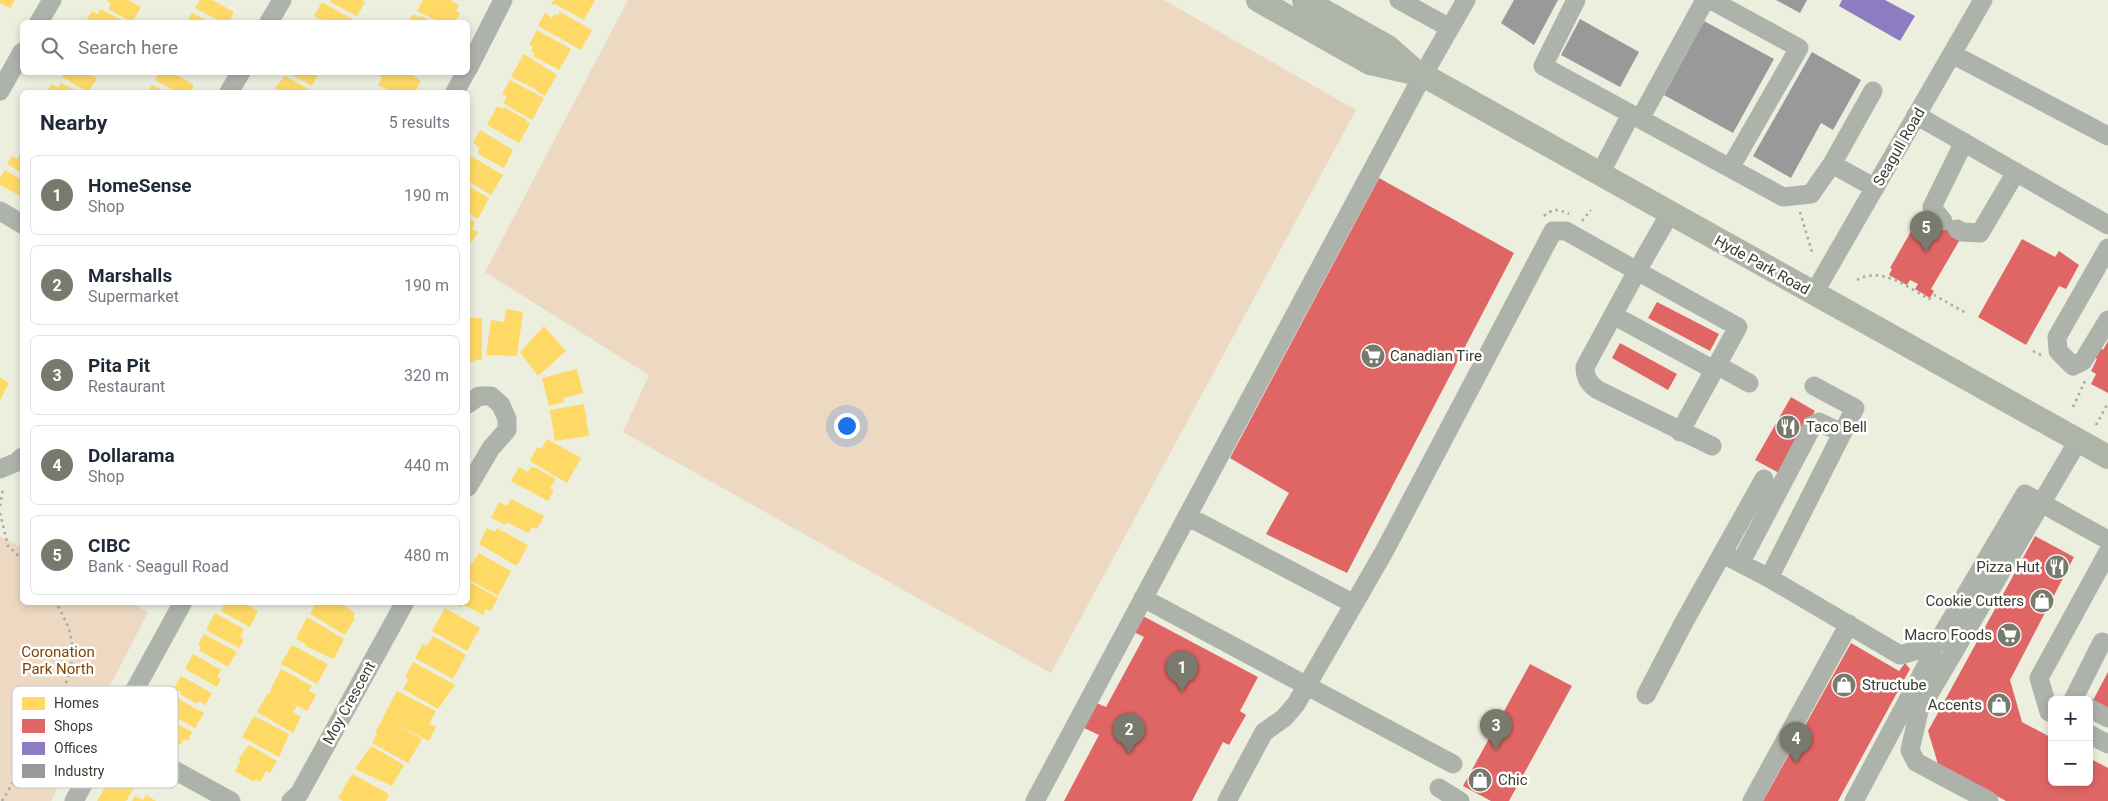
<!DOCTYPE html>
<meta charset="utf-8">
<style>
body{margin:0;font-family:Roboto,sans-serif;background:#f2f2f3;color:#1f2937}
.controls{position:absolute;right:15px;bottom:15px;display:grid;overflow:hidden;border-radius:8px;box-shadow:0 2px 8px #0003}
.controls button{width:45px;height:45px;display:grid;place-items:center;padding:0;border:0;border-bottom:1px solid #e0e1e3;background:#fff;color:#1f2937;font:25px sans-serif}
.you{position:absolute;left:846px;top:425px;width:18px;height:18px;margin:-12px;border:4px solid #fff;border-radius:50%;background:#1a73e8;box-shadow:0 0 0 8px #1a73e833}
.badge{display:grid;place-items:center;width:32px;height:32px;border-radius:50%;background:#787a6d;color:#fff;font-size:16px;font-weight:700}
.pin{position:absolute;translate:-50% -41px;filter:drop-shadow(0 1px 2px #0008)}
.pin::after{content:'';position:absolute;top:26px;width:18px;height:15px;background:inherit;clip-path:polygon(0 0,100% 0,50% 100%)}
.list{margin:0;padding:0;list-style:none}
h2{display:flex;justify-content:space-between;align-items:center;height:65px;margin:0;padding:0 20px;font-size:21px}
h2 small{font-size:16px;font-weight:400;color:#747a83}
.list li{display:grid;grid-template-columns:32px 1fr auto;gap:15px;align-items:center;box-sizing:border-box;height:80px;margin:0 10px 10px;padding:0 10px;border:1px solid #e0e1e3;border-radius:8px}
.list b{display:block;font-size:19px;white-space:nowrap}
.list p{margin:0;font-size:16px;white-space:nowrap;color:#747a83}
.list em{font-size:16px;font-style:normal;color:#747a83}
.icon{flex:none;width:28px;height:28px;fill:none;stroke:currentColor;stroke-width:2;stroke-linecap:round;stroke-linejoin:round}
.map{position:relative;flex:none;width:2108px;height:801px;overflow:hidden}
.search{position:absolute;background:#fff;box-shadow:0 2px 8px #0003;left:20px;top:20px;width:450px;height:55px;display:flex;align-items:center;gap:12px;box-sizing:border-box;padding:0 18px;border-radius:8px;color:#747a83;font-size:19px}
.panel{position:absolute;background:#fff;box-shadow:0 2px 8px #0003;left:20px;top:90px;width:450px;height:515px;border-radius:8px}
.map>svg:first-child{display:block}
.green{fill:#edd8c2}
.homes{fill:#ffd966}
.shops{fill:#e06666}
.offices{fill:#8e7cc3}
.industry{fill:#999}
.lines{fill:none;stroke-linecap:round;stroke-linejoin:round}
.path{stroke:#a6aba2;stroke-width:2.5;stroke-dasharray:2.5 4;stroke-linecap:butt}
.minor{stroke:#adb2ab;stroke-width:19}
.major{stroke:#afb4a8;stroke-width:24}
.labels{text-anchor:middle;stroke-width:5;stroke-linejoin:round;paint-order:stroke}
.street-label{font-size:15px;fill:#3a3c30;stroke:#fff}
.poi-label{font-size:15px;fill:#3a3c30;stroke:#fff;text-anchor:start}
.park-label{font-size:15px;fill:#824201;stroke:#fff}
.key{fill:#fff;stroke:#c4c4c1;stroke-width:1}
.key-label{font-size:14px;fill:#3a3c30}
</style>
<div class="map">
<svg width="2108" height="801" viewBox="0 0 2108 801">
<rect width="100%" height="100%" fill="#eceede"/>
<path class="green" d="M628 0H1164L1356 110 1051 673 623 432 649 375 485 272Z
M0 536 22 548V602L130 603 148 612 51 801H0Z"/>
<path class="homes" d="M0 0H15L10 8 0 3Z
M106 0H128L141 7 132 22 108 9 111 3Z
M200 0H212L234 12 229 22H222L195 8Z
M331 0H362L365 2 357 16 330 2Z
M423 0H450L459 5 456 11 460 13 455 22H439L417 11Z
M554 0H595L584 20 555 4 551 5Z
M322 2 354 20 353 22H326L314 16Z
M100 9 126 22 86 21 92 11 98 14Z
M560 12 592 30 581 50 538 26 545 13 552 18 555 14 558 15Z
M192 13 210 22H187Z
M413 14 420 18 421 16 433 22H408Z
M537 30 571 49 559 70 533 56 535 53 531 51 533 47 529 45Z
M524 54 557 75 545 96 536 91 537 90 511 77Z
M65 72H86L97 79 88 92 62 77Z
M159 72H172L194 85 190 92 184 90 182 92H178L155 80Z
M287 72H319L312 86Z
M381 72H408L421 81 415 92H393L378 85 382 77 379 76Z
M285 76 314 92H282L275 88Z
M510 80 544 98 532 120 503 103 507 97 502 94Z
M61 83 79 92H47L51 84 58 88Z
M152 85 166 92H148Z
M497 106 503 109 504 107 527 120 526 122 530 124 519 143 487 125Z
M480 130 513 150 504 168 478 154 479 147 473 143Z
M20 154 22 155V173L7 164 12 156 17 159Z
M471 156 503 175 491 195 468 181V161Z
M5 170 22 180V197L0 185V178Z
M468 186 489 198 478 219 468 213Z
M468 218 475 222 472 229 478 232 472 242 468 240Z
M506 309 523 312 517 356 486 355 491 320 504 322Z
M470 318H482V360H475V362H468V323H470Z
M544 326 566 351 538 376 520 352Z
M577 369 583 393 563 398 564 402 549 406 542 378Z
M0 377 9 383 0 400Z
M584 404 589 436 555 441 550 410Z
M547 439 581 458 567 483 530 461 537 447 541 449Z
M519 467 528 472 531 467 536 468 556 479 550 488 554 490 548 501 511 481Z
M511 499 544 516 537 529 532 527 528 533 507 522 506 525 491 518 499 502 507 506Z
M487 528 495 532 497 528 528 545 518 564 515 565 479 544Z
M479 553 511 571 498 596 468 579V562L472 564Z
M468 581 498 598 491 611 486 609 483 615 462 604 461 607 452 602H468Z
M220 602H242L258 611 250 627 221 611 224 605Z
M317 602H338L355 613 353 617 355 618 345 635 310 614Z
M445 608 480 628 467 651 432 631Z
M215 613 244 629 240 637 244 639 239 648 206 630Z
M307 617 344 639 334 659 305 646 306 644 296 639Z
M204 634 237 652 228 667 199 650 201 646 198 644Z
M433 636 466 655 453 679 415 658 423 644 427 646Z
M292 645 328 664 317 684 281 664Z
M193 654 221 670 217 677 221 679 217 687 185 669Z
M413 662 455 685 438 709 403 689 409 679 405 677Z
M281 669 312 686 309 691 316 695 307 711 280 697 297 706 293 712 301 717 293 733 257 712 268 693 271 694 270 691Z
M181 676 212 693 205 705 199 701 197 704 180 694 181 692 174 688Z
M397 691 436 711 429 724 436 727 429 741 395 724 422 739 408 763 372 743 377 734 375 733Z
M173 696 204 713 195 728 162 710 168 699 171 700Z
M159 714 192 732 188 741 184 739 180 745 151 730Z
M254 716 289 734 279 757 242 737Z
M249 745 277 761 270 773 266 771 260 782 255 779 254 782 235 771 240 762 239 758Z
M371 746 404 765 392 786 355 769Z
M352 774 389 794 386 801H343L338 798Z
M112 775 134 788 126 801H97Z
M146 795 156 801H132L135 796 143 800Z"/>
<path class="shops" d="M1379 178 1514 253 1347 573 1266 534 1289 493 1230 458Z
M1921 214 1941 225 1946 217 1959 224 1962 236 1931 289 1934 291 1930 298 1915 289 1918 284 1910 280 1907 285 1889 275 1892 269 1890 268Z
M2022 239 2055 257 2059 251 2079 265 2066 289 2059 286 2026 345 1978 317Z
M1657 302 1719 334 1710 351 1648 318Z
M2108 341V393L2091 384 2096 374 2091 371 2097 359 2093 356 2098 347 2103 350Z
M1620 343 1677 374 1668 390 1612 358Z
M1791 397 1815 411 1779 473 1755 460Z
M2035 536 2074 557 2010 680 2022 722 2052 738V782H2089V758L2108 768V801H2006L1938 764 1928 731Z
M1141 615 1258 677 1240 711 1246 715 1229 745 1223 742 1192 801H1064L1099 735 1082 727 1096 703 1106 707 1144 637 1132 631Z
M1851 643 1899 671 1905 663 1910 669 1838 801H1763Z
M1530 664 1572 686 1509 801H1491L1463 786Z
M2108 672V713L2091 704Z"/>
<path class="offices" d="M1842 0H1885L1915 16 1900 41 1839 6Z"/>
<path class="industry" d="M1514 0H1558L1534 45 1501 23Z
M1776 0H1807L1800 13Z
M1580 19 1639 52 1620 87 1561 55Z
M1704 21 1774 59 1733 133 1664 95Z
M1812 52 1861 80 1833 130 1821 123 1791 178 1753 156Z"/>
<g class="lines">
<path class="path" d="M1800 212 1812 252
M1544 216C1553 208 1558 209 1569 214
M1582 221 1591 210
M1857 280C1882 266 1907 287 1929 299L1934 295 1966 313
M2033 351 2043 356
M2073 407 2086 379
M2096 425 2108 403
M0 506 3 489
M0 513 8 546 22 559
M55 710 66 733 86 745
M41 736C55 705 80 670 70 634 68 623 61 613 56 602
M2 801 41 736 66 733"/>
<path class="minor" d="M1399 0 1450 28
M1576 0 1543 66 1783 197 1811 194 1832 164 1873 91
M1711 0 1799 48 1730 168
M39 22 52 0
M269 22 282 0
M1952 54 2108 136
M468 69 503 0
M0 91 22 52
M229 92 241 72
M455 92 466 72
M1916 115 2108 225
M1640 119 1705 0
M1832 164 1875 188
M1600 174 1631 114
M0 211 22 224
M1943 221 1932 207 1964 142
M1957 229 1962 232 1980 233 2016 172
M2108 248 2057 337 2058 351 2073 366 2083 361 2108 320
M1814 293 1983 0
M1613 315 1714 370
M1717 365 1749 383
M468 404 479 396H491L501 405 507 419V430L491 448 468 487
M1680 432 1738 327 1637 271 1585 367C1585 378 1589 384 1598 390L1712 446
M0 469 17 462 22 457
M1187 516 1354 604 1385 550 1553 231H1566L1637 271 1670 213
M1723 554 1769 578 1900 655 1936 645 2025 494 2108 540
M1741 562 1813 425 1819 422 1842 433
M1769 578 1855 408 1814 386
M1143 598 1453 764
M1646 695 1684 622 1764 479
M2073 700 2102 642
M2089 708 2108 718
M2052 713 2049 712 2039 678 2108 552
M2089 734 2108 744
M110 735 231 801
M1439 788 1460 801
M74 801 183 602
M291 801 299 794 405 602
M1035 801 1423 75 1466 0
M1227 801 1264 732 1284 718 1296 704 1354 604
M1752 801 1849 624
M1854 801 1932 655V646
M1989 801 1916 762 1910 750 1919 711 2078 441"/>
<path class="major" d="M1258 0 1370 63 1423 75 2108 457
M1304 0 1388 47 1415 71"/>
</g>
<defs>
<symbol id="supermarket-disc" viewBox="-11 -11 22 22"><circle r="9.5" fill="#787a6d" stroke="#fff"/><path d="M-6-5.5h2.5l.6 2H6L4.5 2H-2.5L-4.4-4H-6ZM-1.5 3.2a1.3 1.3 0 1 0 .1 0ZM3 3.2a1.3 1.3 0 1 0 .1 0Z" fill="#fff"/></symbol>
<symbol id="restaurant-disc" viewBox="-11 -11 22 22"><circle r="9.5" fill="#787a6d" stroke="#fff"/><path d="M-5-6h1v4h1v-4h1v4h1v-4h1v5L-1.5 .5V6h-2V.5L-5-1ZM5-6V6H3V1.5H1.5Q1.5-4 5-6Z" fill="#fff"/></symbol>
<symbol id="shop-disc" viewBox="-11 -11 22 22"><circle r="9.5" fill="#787a6d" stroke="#fff"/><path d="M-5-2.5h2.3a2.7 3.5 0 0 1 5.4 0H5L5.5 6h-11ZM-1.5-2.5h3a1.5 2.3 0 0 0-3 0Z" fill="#fff"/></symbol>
</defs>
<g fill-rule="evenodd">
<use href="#supermarket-disc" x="1359" y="342" width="28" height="28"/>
<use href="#restaurant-disc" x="1774" y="413" width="28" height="28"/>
<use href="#restaurant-disc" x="2043" y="553" width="28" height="28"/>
<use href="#shop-disc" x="2028" y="587" width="28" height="28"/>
<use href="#supermarket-disc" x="1995" y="621" width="28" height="28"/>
<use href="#shop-disc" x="1830" y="671" width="28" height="28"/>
<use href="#shop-disc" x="1985" y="691" width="28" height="28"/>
<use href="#shop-disc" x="1466" y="766" width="28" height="28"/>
</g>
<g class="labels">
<g class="street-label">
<text transform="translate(1899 147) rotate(-60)" y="5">Seagull Road</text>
<text transform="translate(1762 265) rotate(29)" y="5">Hyde Park Road</text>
<text transform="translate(349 703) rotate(-61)" y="5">Moy Crescent</text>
</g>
<g class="poi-label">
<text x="1390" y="361">Canadian Tire</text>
<text x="1806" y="432">Taco Bell</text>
<text x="2040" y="572" text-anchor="end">Pizza Hut</text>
<text x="2024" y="606" text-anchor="end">Cookie Cutters</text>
<text x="1992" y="640" text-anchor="end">Macro Foods</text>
<text x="1862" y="690">Structube</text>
<text x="1982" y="710" text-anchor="end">Accents</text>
<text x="1498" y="785">Chic</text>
</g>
<g class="park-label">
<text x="58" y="657">Coronation<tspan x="58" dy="17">Park North</tspan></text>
</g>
</g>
<rect x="12" y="686" width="166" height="102" rx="8" class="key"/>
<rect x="22" y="697" width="23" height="13" fill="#ffd966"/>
<rect x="22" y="719" width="23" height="14" fill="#e06666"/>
<rect x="22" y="742" width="23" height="13" fill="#8e7cc3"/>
<rect x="22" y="764" width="23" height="14" fill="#999"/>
<g class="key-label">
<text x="54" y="708">Homes</text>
<text x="54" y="731">Shops</text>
<text x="54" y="753">Offices</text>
<text x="54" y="776">Industry</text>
</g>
</svg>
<div class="controls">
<button>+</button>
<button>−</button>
</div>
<div class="you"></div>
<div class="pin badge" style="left:1182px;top:692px">1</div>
<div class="pin badge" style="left:1129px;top:754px">2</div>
<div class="pin badge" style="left:1496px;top:750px">3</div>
<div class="pin badge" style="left:1796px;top:763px">4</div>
<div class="pin badge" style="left:1926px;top:252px">5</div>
<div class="search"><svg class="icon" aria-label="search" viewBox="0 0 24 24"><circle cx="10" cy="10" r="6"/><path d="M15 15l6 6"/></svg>Search here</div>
<section class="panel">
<h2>Nearby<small>5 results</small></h2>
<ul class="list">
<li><span class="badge">1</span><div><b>HomeSense</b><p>Shop</p></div><em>190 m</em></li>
<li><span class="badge">2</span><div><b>Marshalls</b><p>Supermarket</p></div><em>190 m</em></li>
<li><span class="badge">3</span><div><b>Pita Pit</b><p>Restaurant</p></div><em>320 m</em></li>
<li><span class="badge">4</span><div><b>Dollarama</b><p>Shop</p></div><em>440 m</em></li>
<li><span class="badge">5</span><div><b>CIBC</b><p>Bank · Seagull Road</p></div><em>480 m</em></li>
</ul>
</section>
</div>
